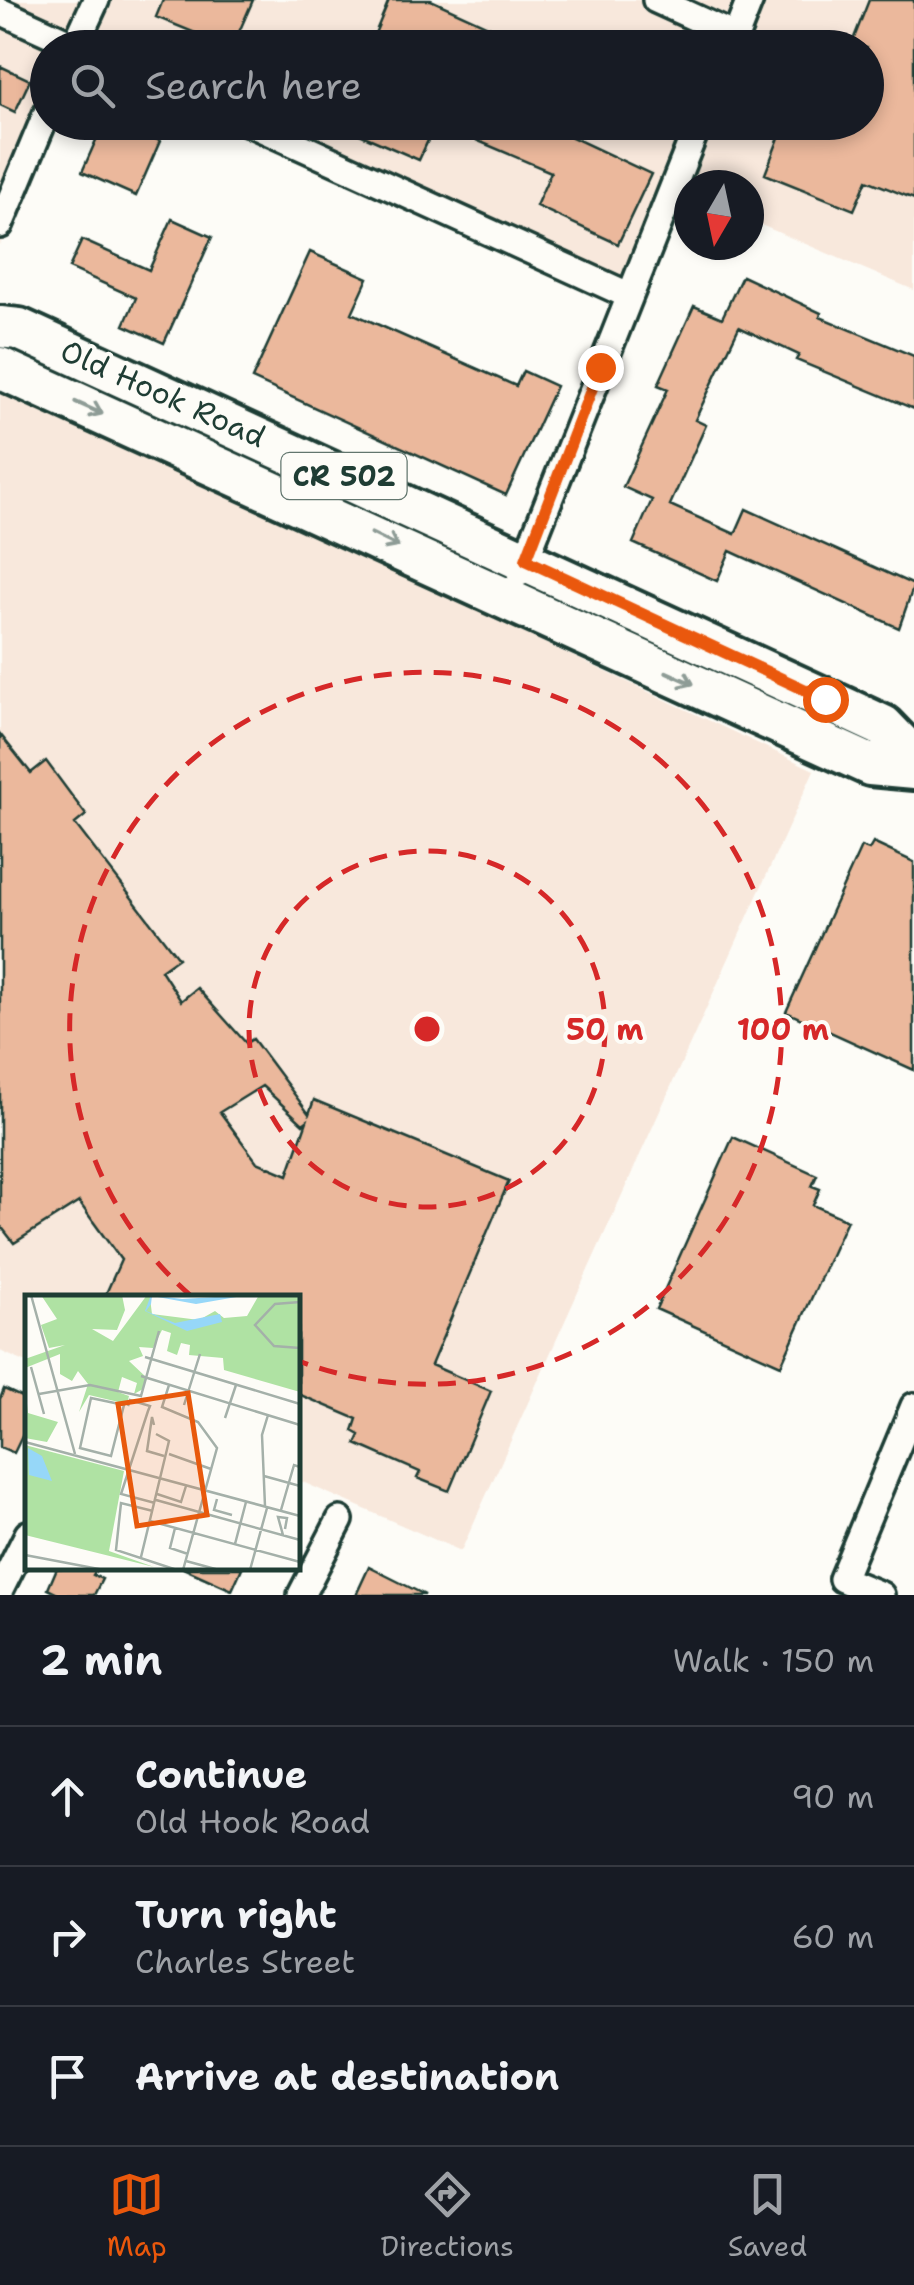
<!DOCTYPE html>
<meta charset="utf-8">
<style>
body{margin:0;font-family:"Shantell Sans",sans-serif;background:#242831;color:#f1f3f6}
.compass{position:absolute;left:674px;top:170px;width:90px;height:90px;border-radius:50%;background:#171b24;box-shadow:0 5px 15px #0003;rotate:189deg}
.stop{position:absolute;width:30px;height:30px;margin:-22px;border:8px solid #ea580c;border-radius:50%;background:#fff}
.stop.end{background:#ea580c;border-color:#fff;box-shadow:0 2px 10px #0008}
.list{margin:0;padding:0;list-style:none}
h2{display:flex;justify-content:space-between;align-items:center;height:130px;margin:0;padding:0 40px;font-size:42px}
h2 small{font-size:32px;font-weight:400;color:#9ea1a6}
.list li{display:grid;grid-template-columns:65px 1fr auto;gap:30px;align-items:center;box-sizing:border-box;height:140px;padding:0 40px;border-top:2px solid #363941}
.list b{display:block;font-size:38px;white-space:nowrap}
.list p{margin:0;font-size:32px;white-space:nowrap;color:#9ea1a6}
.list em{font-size:32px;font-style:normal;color:#9ea1a6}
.icon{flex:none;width:55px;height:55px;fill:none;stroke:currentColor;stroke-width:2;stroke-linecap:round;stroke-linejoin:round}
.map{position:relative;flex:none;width:914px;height:1595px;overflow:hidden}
.search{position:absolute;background:#171b24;box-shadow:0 5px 15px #0003;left:30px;right:30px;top:30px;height:110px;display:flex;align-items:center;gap:25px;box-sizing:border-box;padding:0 35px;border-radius:55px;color:#9ea1a6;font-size:38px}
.sheet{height:550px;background:#171b24}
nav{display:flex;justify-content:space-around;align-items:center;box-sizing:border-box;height:140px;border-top:2px solid #363941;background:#171b24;font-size:28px;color:#9ea1a6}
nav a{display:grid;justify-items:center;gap:5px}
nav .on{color:#ea580c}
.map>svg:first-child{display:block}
.built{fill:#f8e8dc}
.building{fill:#ebb89c;stroke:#1f3d34;stroke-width:2.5;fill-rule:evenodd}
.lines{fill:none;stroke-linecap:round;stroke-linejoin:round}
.minor-casing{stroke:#1f3d34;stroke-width:32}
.primary-casing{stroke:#1f3d34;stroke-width:48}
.minor{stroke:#fdfcf7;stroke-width:25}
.primary{stroke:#fdfcf7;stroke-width:40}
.oneway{stroke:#8e9c96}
.route{stroke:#ea580c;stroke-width:12}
.ring{fill:none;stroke:#d62828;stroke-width:5;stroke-dasharray:18 12}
.labels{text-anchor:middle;stroke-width:8;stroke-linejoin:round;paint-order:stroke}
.shield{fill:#fdfcf7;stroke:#62766e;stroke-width:2.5}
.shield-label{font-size:28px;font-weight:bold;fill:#1f3d34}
.street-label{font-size:30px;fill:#1f3d34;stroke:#fdfcf7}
.inset-road{fill:none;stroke:#a4b0a9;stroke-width:2.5}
.view{fill:#e8590c;fill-opacity:0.15;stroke:#e8590c;stroke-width:5}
.inset-edge{fill:none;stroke:#1f3d34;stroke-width:5}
.centre{fill:#d62828;stroke:#fdfcf7;stroke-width:5}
.ring-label{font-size:30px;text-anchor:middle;font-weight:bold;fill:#d62828;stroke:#fdfcf7;stroke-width:8;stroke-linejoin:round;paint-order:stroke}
</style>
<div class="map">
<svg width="914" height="1595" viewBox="0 0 914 1595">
<rect width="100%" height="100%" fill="#fdfcf7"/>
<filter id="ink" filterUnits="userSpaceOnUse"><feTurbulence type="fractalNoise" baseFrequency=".01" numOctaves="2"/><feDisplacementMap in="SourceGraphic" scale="20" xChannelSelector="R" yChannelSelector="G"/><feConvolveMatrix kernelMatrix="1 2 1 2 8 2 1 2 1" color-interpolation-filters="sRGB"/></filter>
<g filter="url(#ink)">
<path class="built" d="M0 0H914V290L749 220V185H689V194L669 185 623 298 237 123 866 122V48H48L49 123 0 245Z
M0 386 814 770 461 1551 298 1480V1298H28L27 1363 0 1351Z"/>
<path class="building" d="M163 0H253L232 48 156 17Z
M389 0H431L536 48H369Z
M869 0H914V199L867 180 854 210 765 174 785 122H866V48H850Z
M0 66 30 80 15 112 0 105Z
M104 122H119L160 141 136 196 82 172Z
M332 122H540L651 174 618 244 536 206 551 172 436 123 419 160Z
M172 219 212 237 164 343 124 325 136 298 69 268 82 240 149 270Z
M310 252 368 278 352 313 516 386 523 371 556 386 506 495 252 379Z
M742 276 821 313 820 317 914 356V409L796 360 799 355 739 327 695 420 706 425 670 505 735 534 746 509 914 585 899 628 730 551 717 581 633 543 652 500 623 487 668 389 658 385 694 306 722 318Z
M0 734 31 773 46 761 86 815 75 824 178 958 161 970 181 1001 197 988 246 1043 253 1039 309 1114 314 1100 509 1181 431 1365 491 1391 449 1491 417 1478 420 1472 356 1444 360 1435 353 1431 357 1419 298 1394V1298H104L121 1260 79 1202 14 1243 0 1225ZM262 1086 303 1124 307 1121 288 1175 257 1162 220 1112Z
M873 843 914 862V1070L786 1012 861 847 869 850Z
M733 1137 817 1175 812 1186 820 1189 813 1205 847 1220 781 1365 656 1309Z
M4 1389 28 1400V1424L14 1453 0 1447V1399Z
M369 1567 425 1595H356Z
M57 1568H97L93 1575 102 1579 94 1595H60L48 1589Z
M183 1568H242L232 1590Z"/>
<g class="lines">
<defs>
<path id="minor" d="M656 0 735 36
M0 11 81 48
M74 48 96 0
M731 48 750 0
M247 122 628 295
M0 225 48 110
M520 573 699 122
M0 1590 28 1534
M301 1595 340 1520
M881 1595 842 1579 914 1406"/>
<path id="primary" d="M0 327 19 329 825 699 883 726 914 758
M0 368 870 765 914 769"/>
</defs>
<use href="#minor" class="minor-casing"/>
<use href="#primary" class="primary-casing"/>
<use href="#minor" class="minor"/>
<use href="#primary" class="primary"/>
</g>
<defs><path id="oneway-shaft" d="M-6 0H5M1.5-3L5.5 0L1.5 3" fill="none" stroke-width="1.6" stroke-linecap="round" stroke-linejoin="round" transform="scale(2.5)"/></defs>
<g class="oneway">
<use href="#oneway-shaft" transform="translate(89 408) rotate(24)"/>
<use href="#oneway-shaft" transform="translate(385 540) rotate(26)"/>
<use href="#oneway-shaft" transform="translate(680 678) rotate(24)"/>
</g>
</g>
<g class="lines" filter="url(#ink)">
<path class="route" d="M600 367 526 560 825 699"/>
</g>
<g class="ring">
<circle cx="427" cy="1029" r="178"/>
<path d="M191 1296A356 356 0 1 1 299 1361"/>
</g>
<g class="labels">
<rect class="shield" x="281.5" y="453" width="125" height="46" rx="8"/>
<g class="shield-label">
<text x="344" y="486">CR 502</text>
</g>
<g class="street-label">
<text transform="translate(163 394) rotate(24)" y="10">Old Hook Road</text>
</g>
</g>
<g transform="translate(25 1295)">
<rect width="275" height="275" fill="#fdfcf7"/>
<path d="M16 0H97L100 15 92 35 67 34 88 46 122 0H133L125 3 127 19 174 25 190 16 199 23 222 21 234 0 275 2V97L199 75 198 63 164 60 165 50 156 48 152 60 142 56 146 38 137 35 128 53 114 52 118 61 104 66 122 83 118 94 109 99 112 88 97 82 93 97 104 101 102 109 64 100 54 117 63 89 53 76 47 86 35 79V59L0 73V64L40 50 24 53 16 30 32 24ZM0 89 3 118 33 127 22 147 0 143ZM0 150 99 176 84 256 129 272 0 240Z" fill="#afe2a3"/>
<path d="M126 0 157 4 223 0 171 9 127 1 126 9 121 16 150 28 195 19 197 27 162 36 120 16ZM3 153 17 161 27 186 4 180Z" fill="#96d7f8"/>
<path class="inset-road" d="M6 0 50 159M275 7 250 9 230 30 249 51 275 53M120 62 275 109M6 72 19 119M116 81 275 130M144 90 137 112 173 127 192 153 158 275M14 99 65 90 116 101 134 36M66 103 99 110 86 161 55 153ZM159 110 175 59M103 111 105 105 125 111 123 116M123 116 96 199 130 208M200 123 211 90M129 130 127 122 122 156 139 161M0 147 275 221M144 159 186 174M239 181 275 191M132 199 156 207 161 191M192 204 189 215 207 220M131 205 275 245M240 211 237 140 243 120M256 215 269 170 275 172M128 216 96 208 91 255 152 275M125 226 275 267M150 233 145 253 163 259M258 240 253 222 262 223 260 234M210 249 221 207M0 260 79 275M116 262 144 146 131 139M161 266 194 275M225 275 242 213"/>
<path class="view" d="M163 98 182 220 112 231 93 109Z"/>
<rect width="275" height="275" class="inset-edge"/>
</g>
<circle cx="427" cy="1029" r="15" class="centre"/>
<g class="ring-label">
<text x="605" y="1040">50 m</text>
<text x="783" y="1040">100 m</text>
</g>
</svg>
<svg class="compass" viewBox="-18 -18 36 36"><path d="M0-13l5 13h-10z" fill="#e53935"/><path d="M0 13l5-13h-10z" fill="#9ea1a6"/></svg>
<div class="stop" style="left:825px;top:699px"></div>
<div class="stop end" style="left:600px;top:367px"></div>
<div class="search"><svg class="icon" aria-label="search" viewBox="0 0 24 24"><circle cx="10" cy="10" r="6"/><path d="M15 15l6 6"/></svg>Search here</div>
</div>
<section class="sheet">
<h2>2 min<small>Walk · 150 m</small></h2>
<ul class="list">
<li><svg class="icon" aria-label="ahead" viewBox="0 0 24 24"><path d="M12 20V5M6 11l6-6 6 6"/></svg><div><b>Continue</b><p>Old Hook Road</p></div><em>90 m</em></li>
<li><svg class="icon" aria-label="right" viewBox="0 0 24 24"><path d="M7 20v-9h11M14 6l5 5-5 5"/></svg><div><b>Turn right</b><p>Charles Street</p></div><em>60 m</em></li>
<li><svg class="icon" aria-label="arrive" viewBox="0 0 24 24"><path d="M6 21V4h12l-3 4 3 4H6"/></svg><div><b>Arrive at destination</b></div></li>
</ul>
</section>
<nav>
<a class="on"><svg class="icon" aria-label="map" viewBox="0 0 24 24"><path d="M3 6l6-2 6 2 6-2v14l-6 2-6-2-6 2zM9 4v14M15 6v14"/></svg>Map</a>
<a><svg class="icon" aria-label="directions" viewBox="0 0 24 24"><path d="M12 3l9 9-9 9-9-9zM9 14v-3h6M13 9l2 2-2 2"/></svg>Directions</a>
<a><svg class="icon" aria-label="saved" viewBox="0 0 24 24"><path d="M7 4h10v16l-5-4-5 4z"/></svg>Saved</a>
</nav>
